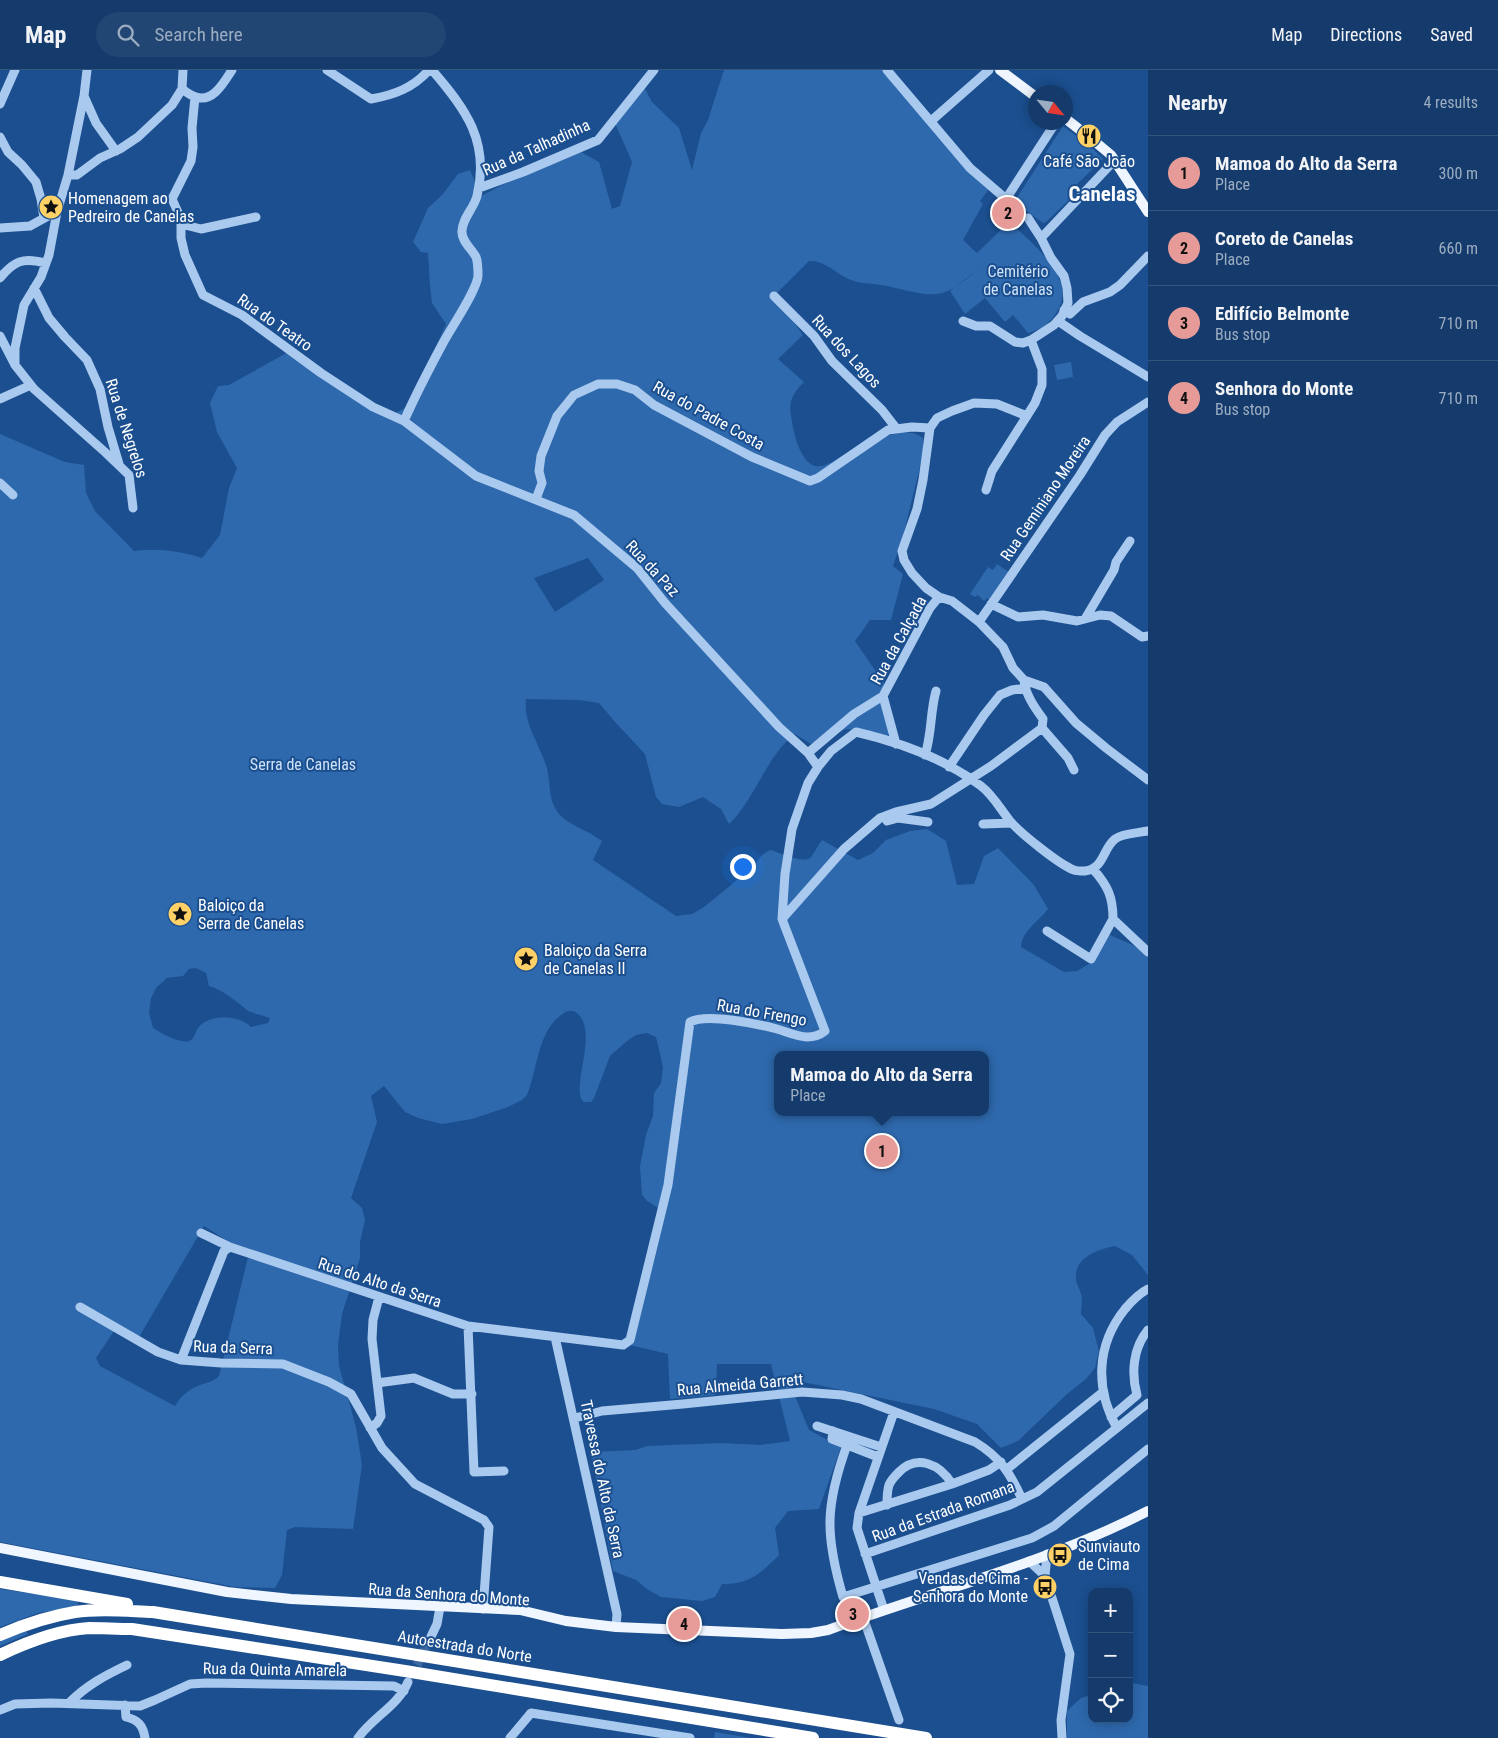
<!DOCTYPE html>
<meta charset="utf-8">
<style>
body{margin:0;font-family:"Roboto Condensed",sans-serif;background:#214673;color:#f1f3f6}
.controls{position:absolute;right:15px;bottom:15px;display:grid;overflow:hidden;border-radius:10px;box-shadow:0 2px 12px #0003}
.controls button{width:45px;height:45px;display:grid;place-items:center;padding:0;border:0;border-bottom:1px solid #33557e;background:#143b6b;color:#f1f3f6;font:25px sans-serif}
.compass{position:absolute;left:1028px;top:15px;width:45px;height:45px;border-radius:50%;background:#143b6b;box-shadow:0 2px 12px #0003;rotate:119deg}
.you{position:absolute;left:742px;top:796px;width:18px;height:18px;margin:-12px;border:4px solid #fff;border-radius:50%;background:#1a73e8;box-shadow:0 0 0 8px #1a73e833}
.badge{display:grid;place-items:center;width:32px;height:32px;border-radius:50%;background:#e69b98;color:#111;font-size:16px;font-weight:700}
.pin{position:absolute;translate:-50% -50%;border:2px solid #fff;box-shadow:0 1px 5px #0006}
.popup{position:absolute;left:774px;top:981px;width:215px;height:65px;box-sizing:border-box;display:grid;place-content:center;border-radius:10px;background:#143b6b;filter:drop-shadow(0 1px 4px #0005);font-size:16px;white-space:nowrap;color:#9dadc1}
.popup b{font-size:19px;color:#f1f3f6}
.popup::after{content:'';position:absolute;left:50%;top:100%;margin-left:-10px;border:10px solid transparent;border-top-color:#143b6b}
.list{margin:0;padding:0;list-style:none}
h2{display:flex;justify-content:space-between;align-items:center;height:65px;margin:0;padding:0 20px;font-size:21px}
h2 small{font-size:16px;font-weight:400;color:#9dadc1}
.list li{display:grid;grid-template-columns:32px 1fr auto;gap:15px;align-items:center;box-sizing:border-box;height:75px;padding:0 20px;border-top:1px solid #33557e}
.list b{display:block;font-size:19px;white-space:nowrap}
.list p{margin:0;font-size:16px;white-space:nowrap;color:#9dadc1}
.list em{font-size:16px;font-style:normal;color:#9dadc1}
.icon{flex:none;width:28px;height:28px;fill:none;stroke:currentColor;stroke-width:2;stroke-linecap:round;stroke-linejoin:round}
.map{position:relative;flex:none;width:1148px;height:1668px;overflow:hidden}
header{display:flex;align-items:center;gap:30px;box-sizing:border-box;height:70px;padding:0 25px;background:#143b6b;border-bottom:1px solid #33557e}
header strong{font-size:24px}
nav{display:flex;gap:28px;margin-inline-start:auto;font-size:18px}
.search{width:350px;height:45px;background:#214673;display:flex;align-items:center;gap:12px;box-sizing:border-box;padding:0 18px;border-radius:28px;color:#9dadc1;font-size:19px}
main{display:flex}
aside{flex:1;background:#143b6b}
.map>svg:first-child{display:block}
.green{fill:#2e69ad;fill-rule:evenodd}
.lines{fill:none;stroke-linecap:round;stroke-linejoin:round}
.minor-tunnel{stroke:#3d69a0;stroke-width:9;stroke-dasharray:9 4.5;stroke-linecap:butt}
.minor{stroke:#a9c9ee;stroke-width:9}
.major{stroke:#f0f6ff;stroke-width:10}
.highway{stroke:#fff;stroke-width:12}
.labels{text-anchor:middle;stroke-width:4;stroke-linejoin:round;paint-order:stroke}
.street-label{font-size:16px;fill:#fff;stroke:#1b4f8f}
.poi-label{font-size:16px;fill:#fff;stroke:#1b4f8f;text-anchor:start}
.park-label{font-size:16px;fill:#cfe3fa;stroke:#1b4f8f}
.district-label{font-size:21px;font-weight:bold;fill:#fff;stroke:#1b4f8f}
</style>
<header>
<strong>Map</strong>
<div class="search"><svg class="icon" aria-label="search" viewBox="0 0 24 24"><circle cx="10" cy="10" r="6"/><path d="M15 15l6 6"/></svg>Search here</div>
<nav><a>Map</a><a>Directions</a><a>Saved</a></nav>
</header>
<main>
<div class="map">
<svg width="1148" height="1668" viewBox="0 0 1148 1668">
<rect width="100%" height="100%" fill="#1b4f8f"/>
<path class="green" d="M724 0H885L989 119 980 131 983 134 963 170 979 185 977 183 1009 152C1030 171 1077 208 1058 240 1051 253 1042 259 1028 263L1013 245 1005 252 985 228 965 244 950 221 986 193C973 202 958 219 942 223 924 228 898 217 881 215 870 213 861 214 851 210 836 204 825 190 809 191L777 223 784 238 803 265 778 289 804 312C794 322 788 331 791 346 793 360 799 391 815 396 824 398 833 391 840 387 857 378 893 359 913 363 916 364 920 366 923 368L924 381 902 470 893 496 903 504 891 550H870L855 571 885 615 891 650 888 667 873 662 846 659 811 674 795 664C766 686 755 730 729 754L721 739 703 727 679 737 662 734 656 727 645 684 616 653 599 633 579 630 526 629C523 653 539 673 546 695 552 713 546 731 562 747 569 754 592 763 602 771L593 790 676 846 692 844 704 837 753 797 762 785 770 780C780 782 803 795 811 787 815 782 818 775 822 770L858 790 873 783 886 770 910 761 927 759 946 771 957 815 974 814 984 786 998 778 1034 815 1048 839C1039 851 1022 861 1021 877L1064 902 1077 901 1092 892 1108 864 1146 881 1148 880V1205L1132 1185 1115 1176C1100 1179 1077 1186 1076 1205 1075 1212 1079 1217 1081 1224 1083 1229 1081 1238 1081 1244L1093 1258 1096 1270 1099 1281 1095 1298 1086 1309 1067 1324 1018 1371 1001 1378 977 1354 934 1339 788 1309 809 1360 841 1377 819 1439 788 1441 775 1458 779 1485C761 1503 749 1515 722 1514L715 1527 702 1531 661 1527 647 1519 636 1510 613 1501 591 1382 635 1380 647 1376 722 1373 761 1375 790 1371 771 1294H717L716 1325 670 1329 668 1284 621 1273 626 1269 658 1138 647 1131 642 1125 640 1096 646 1065 653 1046 654 1023 661 1013 663 997 656 967 647 963 636 965 627 971 610 986 594 1028 591 1032H584C569 1021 599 964 578 944 574 940 569 940 564 943 537 960 538 999 527 1025L522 1030 508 1037 472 1049 442 1054 418 1048 405 1042 384 1016 371 1026 377 1052 351 1128 362 1138 365 1150 360 1172V1188L342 1244 338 1275 339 1296 356 1357 362 1395 353 1459 295 1457 287 1460 282 1505 275 1518 235 1517 0 1472V364L65 392 84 395 86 423 95 441 134 481C158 478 179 481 202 488L220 465 229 418 237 398 217 362 210 333 218 316 229 315 292 280 392 345 410 335 446 254 432 233 430 215 428 183 421 182 413 172 428 138 442 125 458 104 470 100 481 126 510 111 581 82 599 92 612 139 620 136 632 92 615 53 644 17 652 32 679 58 692 100 701 63 708 50ZM588 488 604 510 555 542 534 508ZM196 898 206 903 209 916C223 920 236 931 247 940 253 944 263 945 270 948L268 953 251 957C239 945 210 943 198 958 195 962 195 969 189 971 180 974 161 963 153 958L149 943 151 928 156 918 167 908 183 906 189 899ZM778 985H986V1042H778ZM204 1156 229 1172 250 1179 219 1306C213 1312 208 1312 200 1315 189 1319 181 1326 175 1336L100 1296 96 1288 118 1255 139 1267Z
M1063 56 1092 78 1103 89 1072 119 1074 125 1046 152 1043 153 1014 132Z
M1071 292 1073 307 1057 310 1054 295Z
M997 494 1009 502 989 530 987 528 984 531 978 525 975 527 970 524 988 497 993 500Z
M0 1519 77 1530 78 1536 38 1543 0 1557Z
M26 1561 28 1564 0 1576V1570Z
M1132 1613 1148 1616V1668H1067V1641L1081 1628 1092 1625V1649H1129V1614Z
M715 1662 751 1668H714Z"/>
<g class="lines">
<path class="minor-tunnel" d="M411 1607 428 1573"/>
<path class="minor" d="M327 0 371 29C394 25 413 18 429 0
M887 0 970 98 1006 129 1056 52
M182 19C186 22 191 26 196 27 213 33 224 12 232 0
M84 26 96 53 116 81
M195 27 192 58 193 77 191 91 172 129 181 149V168L185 185 203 225 242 245 321 303 373 337 404 351 476 406 574 445 637 498 665 533 779 657 808 683 818 697
M0 34 15 0
M931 51 989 0
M0 67 8 82 22 95 36 112 41 129 44 148
M68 105H77L100 88 120 79 138 67 172 35 182 19 183 0
M479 118 523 102 598 70 654 0
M1028 148 1041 168
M181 154 201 159 256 147
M0 158 30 156 48 146
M0 208C14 191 23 187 45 193
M34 218 49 248 65 267 87 290 100 319 108 357 119 394
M774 226 814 266 832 291 882 340 896 358
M1064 240 1070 244 1083 232 1110 222 1120 215 1148 186
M963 251 976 256H990L1015 272 1023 273 1031 270 1054 255 1062 246 1068 233 1067 218 1064 206 1051 188 1041 168 1114 91
M1058 251 1080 266 1148 307
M0 266 15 295 34 319 106 383 129 405 133 438
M15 295V278L24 235 41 207 49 185 57 142 68 105 84 26 87 0
M0 329 31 315
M1027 346 997 334 974 333 952 341 937 348 930 358 923 410 917 439 902 481 904 490 912 503 926 518 939 527 952 531 979 552 1003 577 1013 598 1024 610 1044 617 1076 653 1106 678 1148 710
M404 351C416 324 429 299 443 273 451 258 477 220 478 206 478 200 478 192 476 187 472 179 461 171 462 161 462 149 474 138 477 126 490 72 466 39 432 0
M0 413 13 425
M986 420 992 401 1035 333 1042 315V299L1031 270
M536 429 542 413 539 401 541 386 557 346 574 325 598 314H617L635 320 654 335 752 387 810 411 818 408 888 360 912 357 930 358
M991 534 1018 547 1043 545 1077 551 1100 545 1111 546 1142 567 1148 566
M1085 549 1114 500 1116 492 1130 471
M979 552 1080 405 1105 365 1117 352 1148 332
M1042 658 1068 688 1074 700
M896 674 883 626 930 538 939 527
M808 683 854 644 883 626
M925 685C932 664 930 642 936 621
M949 697 984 645 1000 625 1012 620 1026 618
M887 751 898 748 928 752
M983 754 1012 753
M1093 799C1108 816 1113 827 1113 849L1148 882
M782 849 844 779 880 748 896 742 931 734 991 696 1042 658 1043 649C1035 638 1025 624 1024 610
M1047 861 1091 889 1113 849
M201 1163 230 1177 468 1256 623 1275 630 1270 668 1115 690 952C707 943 758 954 777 959 787 962 798 967 807 967 814 967 820 965 825 961L782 849 785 804 792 759 808 713 818 697 831 681 856 662C899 672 945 689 981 716 993 725 1001 740 1010 751 1020 763 1060 795 1074 800 1076 801 1082 801 1085 801 1104 799 1103 778 1115 769 1123 763 1138 763 1148 761
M80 1237 158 1282 181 1290 221 1293 283 1294 329 1312 351 1324 382 1378 415 1414 484 1450 489 1457 483 1539
M468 1256 474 1402 504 1401
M555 1267 617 1544 616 1557
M181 1290 224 1181 230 1177
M377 1313 414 1308 453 1324H472
M1111 1347 1137 1325C1131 1303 1133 1278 1148 1260
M575 1348 602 1341 683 1334 802 1322 842 1325 861 1329 975 1372C1000 1387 1010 1403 1022 1429
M817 1356 881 1377
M370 1358 377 1353 381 1346 372 1269 373 1250 379 1227
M1117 1358C1095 1319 1096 1275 1125 1239 1131 1232 1140 1223 1148 1219
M833 1361 832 1369 878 1387
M847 1375C825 1436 825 1465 843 1527L1032 1468 1054 1456 1148 1379
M1007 1399 1103 1322
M887 1435C887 1429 887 1421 889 1415 891 1410 895 1406 899 1402 917 1384 940 1394 952 1414
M859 1443 952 1414 989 1400 1001 1392
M865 1484 1010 1435 1037 1422 1148 1333
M1047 1484 1045 1506 1070 1584 1061 1650 1062 1668
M1029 1491 1045 1506
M884 1540 857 1458 859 1443 894 1342
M863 1547 899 1650
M428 1573 437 1554 440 1537
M70 1632C87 1615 106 1605 127 1595
M125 1635 126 1647C138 1650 143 1655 145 1668
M0 1640 15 1634 51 1633 140 1636 155 1630 190 1614 206 1613 394 1616 404 1621
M358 1668C373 1647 398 1636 408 1612
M510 1668 531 1643 690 1668"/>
<path class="major" d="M1000 0 1036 27
M1066 49 1093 70 1111 85 1148 142
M0 1478 227 1522 291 1529 520 1540 566 1551 616 1557 782 1564 811 1563 828 1560C934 1521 1047 1493 1148 1441"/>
<path class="highway" d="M0 1512 127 1534
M0 1565C23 1555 50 1546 75 1542 100 1538 127 1541 153 1542L926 1668
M0 1585C27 1572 58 1560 89 1558 103 1558 117 1559 132 1559L405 1601 813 1668"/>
</g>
<defs>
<symbol id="restaurant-disc" viewBox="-11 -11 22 22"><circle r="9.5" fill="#ffd166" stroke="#1b4f8f"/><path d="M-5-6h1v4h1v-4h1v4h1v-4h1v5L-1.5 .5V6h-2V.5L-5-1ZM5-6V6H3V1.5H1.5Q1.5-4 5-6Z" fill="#111"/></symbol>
<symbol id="sight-disc" viewBox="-11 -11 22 22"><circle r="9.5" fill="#ffd166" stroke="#1b4f8f"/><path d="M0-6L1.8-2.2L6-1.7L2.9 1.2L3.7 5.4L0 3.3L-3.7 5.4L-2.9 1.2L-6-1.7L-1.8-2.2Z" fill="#111"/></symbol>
<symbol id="bus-disc" viewBox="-11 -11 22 22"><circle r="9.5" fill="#ffd166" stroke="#1b4f8f"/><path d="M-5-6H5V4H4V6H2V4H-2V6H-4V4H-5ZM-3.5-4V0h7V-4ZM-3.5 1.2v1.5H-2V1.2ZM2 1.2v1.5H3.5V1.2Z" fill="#111"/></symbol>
</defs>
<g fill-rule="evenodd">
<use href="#restaurant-disc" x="1075" y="52" width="28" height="28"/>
<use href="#sight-disc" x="37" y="123" width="28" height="28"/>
<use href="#sight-disc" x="166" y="830" width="28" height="28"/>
<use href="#sight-disc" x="512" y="875" width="28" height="28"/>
<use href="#bus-disc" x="1046" y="1471" width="28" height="28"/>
<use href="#bus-disc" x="1031" y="1503" width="28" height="28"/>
</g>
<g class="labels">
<g class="street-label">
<text transform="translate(536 77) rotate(-24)" y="6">Rua da Talhadinha</text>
<text transform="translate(275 252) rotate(35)" y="6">Rua do Teatro</text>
<text transform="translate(847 281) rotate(47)" y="6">Rua dos Lagos</text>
<text transform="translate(709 345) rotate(29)" y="6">Rua do Padre Costa</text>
<text transform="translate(127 358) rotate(72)" y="6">Rua de Negrelos</text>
<text transform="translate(1045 428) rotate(-56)" y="6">Rua Geminiano Moreira</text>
<text transform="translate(653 498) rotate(47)" y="6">Rua da Paz</text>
<text transform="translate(898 570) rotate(-61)" y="6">Rua da Calçada</text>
<text transform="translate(762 942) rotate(10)" y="6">Rua do Frengo</text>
<text transform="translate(380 1212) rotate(18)" y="6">Rua do Alto da Serra</text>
<text transform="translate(233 1277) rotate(2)" y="6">Rua da Serra</text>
<text transform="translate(740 1314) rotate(-5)" y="6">Rua Almeida Garrett</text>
<text transform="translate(603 1409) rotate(78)" y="6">Travessa do Alto da Serra</text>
<text transform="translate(943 1441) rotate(-20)" y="6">Rua da Estrada Romana</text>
<text transform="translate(449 1524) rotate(4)" y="6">Rua da Senhora do Monte</text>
<text transform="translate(465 1576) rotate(9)" y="6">Autoestrada do Norte</text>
<text transform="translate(275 1599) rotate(1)" y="6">Rua da Quinta Amarela</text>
</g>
<g class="poi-label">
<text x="1089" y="97" text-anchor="middle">Café São João</text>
<text x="68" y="134">Homenagem ao<tspan x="68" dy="18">Pedreiro de Canelas</tspan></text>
<text x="198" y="841">Baloiço da<tspan x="198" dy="18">Serra de Canelas</tspan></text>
<text x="544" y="886">Baloiço da Serra<tspan x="544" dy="18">de Canelas II</tspan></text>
<text x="1078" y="1482">Sunviauto<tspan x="1078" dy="18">de Cima</tspan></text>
<text x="1028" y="1514" text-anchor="end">Vendas de Cima -<tspan x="1028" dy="18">Senhora do Monte</tspan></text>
</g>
<g class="park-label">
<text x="1018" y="207">Cemitério<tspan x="1018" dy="18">de Canelas</tspan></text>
<text x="303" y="700">Serra de Canelas</text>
</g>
<g class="district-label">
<text x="1102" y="131">Canelas</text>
</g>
</g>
</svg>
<div class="controls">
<button>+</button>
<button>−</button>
<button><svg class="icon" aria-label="locate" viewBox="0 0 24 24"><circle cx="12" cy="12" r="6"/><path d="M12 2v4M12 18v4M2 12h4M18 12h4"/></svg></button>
</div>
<svg class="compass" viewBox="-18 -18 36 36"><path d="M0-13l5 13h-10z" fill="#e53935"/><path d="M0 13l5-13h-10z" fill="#9dadc1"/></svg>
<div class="you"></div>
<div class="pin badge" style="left:882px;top:1081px">1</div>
<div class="popup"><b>Mamoa do Alto da Serra</b>Place</div>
<div class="pin badge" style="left:1008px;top:143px">2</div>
<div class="pin badge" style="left:853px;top:1544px">3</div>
<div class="pin badge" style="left:684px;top:1554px">4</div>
</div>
<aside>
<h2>Nearby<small>4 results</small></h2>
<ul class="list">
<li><span class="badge">1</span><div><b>Mamoa do Alto da Serra</b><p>Place</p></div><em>300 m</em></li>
<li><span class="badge">2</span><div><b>Coreto de Canelas</b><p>Place</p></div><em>660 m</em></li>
<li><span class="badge">3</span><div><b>Edifício Belmonte</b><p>Bus stop</p></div><em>710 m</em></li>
<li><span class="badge">4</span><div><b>Senhora do Monte</b><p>Bus stop</p></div><em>710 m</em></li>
</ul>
</aside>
</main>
